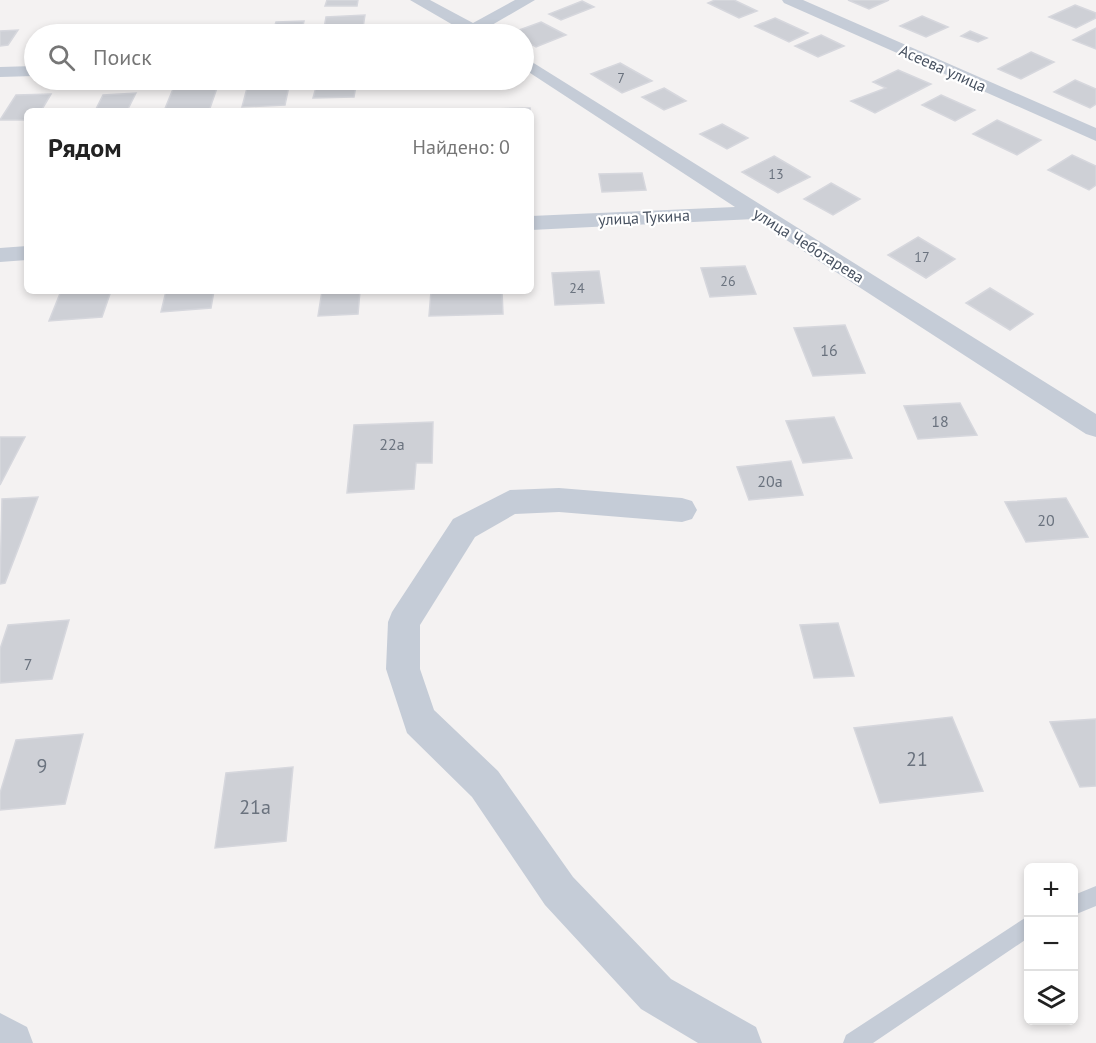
<!DOCTYPE html>
<html lang="ru">
<meta charset="utf-8">
<style>
body{margin:0;font-family:"PT Sans",sans-serif;background:#f6f6f6;color:#222}
.controls{position:absolute;right:18px;bottom:18px;display:grid;overflow:hidden;border-radius:9px;box-shadow:0 3px 9px #0003}
.controls button{width:54px;height:54px;display:grid;place-items:center;padding:0;border:0;border-bottom:2px solid #e0e0e0;background:#fff;color:#222;font:30px sans-serif}
.list{margin:0;padding:0;list-style:none}
h2{display:flex;justify-content:space-between;align-items:center;height:78px;margin:0;padding:0 24px;font-size:26px}
h2 small{font-size:20px;font-weight:400;color:#767676}
.icon{flex:none;width:33px;height:33px;fill:none;stroke:currentColor;stroke-width:2;stroke-linecap:round;stroke-linejoin:round}
.map{position:relative;flex:none;width:1096px;height:1043px;overflow:hidden}
.search{position:absolute;background:#fff;box-shadow:0 3px 9px #0003;left:24px;top:24px;width:510px;height:66px;display:flex;align-items:center;gap:15px;box-sizing:border-box;padding:0 21px;border-radius:33px;color:#767676;font-size:22px}
.panel{position:absolute;background:#fff;box-shadow:0 3px 9px #0003;left:24px;top:108px;width:510px;height:186px;border-radius:9px}
.map>svg:first-child{display:block}
.building{fill:#ced0d6;stroke:#d6d7dd;stroke-width:1.5}
.lines{fill:none;stroke-linecap:round;stroke-linejoin:round}
.service{fill:#c5ccd7;fill-rule:evenodd}
.minor{fill:#c5ccd7;fill-rule:evenodd}
.labels{text-anchor:middle;stroke-width:4.5;stroke-linejoin:round;paint-order:stroke}
.far-number-label{font-size:14px;fill:#6a727e}
.far-street-label{font-size:16px;fill:#485261;stroke:#fff}
.number-label{font-size:16px;fill:#6a727e}
.near-number-label{font-size:20px;fill:#6a727e}
</style>
<div class="map">
<svg width="1096" height="1043" viewBox="0 0 1096 1043">
<rect width="100%" height="100%" fill="#f4f2f2"/>
<path class="building" d="M327 0H358L357 6H325Z
M715 0H734L757 11 739 18 708 3Z
M848 0H889L869 9Z
M582 1 594 7 561 20 549 14Z
M1075 5 1096 13V18L1076 28 1049 17Z
M365 15 362 34H323L326 17Z
M922 16 948 27 926 37 900 26Z
M775 18 808 33 789 42 755 26Z
M304 21 301 34H272L276 22Z
M541 22 566 35 536 47 524 40V34L511 33Z
M86 28 82 34H52L56 29Z
M234 28 232 34H194L196 30Z
M1096 29V49L1073 40 1096 28Z
M18 30 8 45 0 46V31Z
M157 30 156 34H125L127 31Z
M970 31 987 38 978 42 961 36Z
M821 35 844 46 818 57 795 46Z
M1031 52 1054 62 1021 79 998 69Z
M620 63 652 81 622 93 591 74Z
M898 70 931 84 875 113 851 101 886 88 873 82Z
M318 80H357L354 97 313 98Z
M444 80H479V84L445 85Z
M1075 80 1096 89V104L1090 108 1054 92Z
M289 86 285 105 242 107 247 88Z
M217 88 209 111H164L173 89Z
M664 88 686 101 664 110 642 97Z
M136 93 127 111H95L103 95Z
M51 94 41 111H27V120H0L16 95Z
M941 95 975 110 955 121 922 105Z
M530 108V111L490 109Z
M997 120 1041 140 1017 155 973 134Z
M722 124 748 138 727 149 700 134Z
M1072 155 1096 166V185L1089 190 1048 170Z
M774 156 810 177 778 193 742 172Z
M642 173 646 190 602 192 599 174Z
M831 183 860 199 833 215 804 199Z
M918 237 955 259 926 278 888 255Z
M745 266 756 294 710 297 701 268Z
M599 271 604 303 555 305 552 273Z
M990 288 1033 314 1010 330 966 303Z
M61 291H111L102 317 49 321Z
M166 291H214L211 308 161 312Z
M322 291H360L358 314 318 316Z
M431 291H502L503 314 429 316Z
M845 325 865 373 813 376 794 328Z
M960 403 977 435 918 439 904 406Z
M834 417 852 458 803 463 786 421Z
M433 422 432 463H416L414 489 347 493 354 425Z
M0 437H25L0 485Z
M791 461 803 495 749 500 737 467Z
M38 497 5 583 0 584 2 499Z
M1066 498 1088 537 1026 542 1005 502Z
M69 620 52 679 0 683V649L8 625Z
M838 623 854 676 814 678 800 625Z
M952 717 983 791 880 803 854 728Z
M1096 719V786L1080 787 1050 722Z
M83 734 65 804 0 810V793L16 740Z
M293 767 286 841 215 848 226 773Z"/>
<g class="lines">
<path class="service" d="M1096 886V906L1074 915V895Z
M1028 916V938L873 1043H843L846 1035Z"/>
<path class="minor" d="M410 0H430L473 23 515 0H535L485 29 490 34H456L460 29Z
M782 0H803L1096 128V141L784 3Z
M524 57 1096 414V437L1086 434 754 219 531 230V216L735 207 524 69Z
M34 66V76L0 77V67Z
M27 246V260L0 262V248Z
M559 488 682 498 692 501 697 510 692 519 682 522 559 512 515 514 475 537 420 625V669L434 710 498 771 573 877 671 979 756 1027 762 1043H698L641 1009 545 905 472 797 407 733 386 669 388 622 392 612 453 519 510 490Z
M0 1013 27 1027 33 1043H0Z"/>
</g>
<g class="labels">
<g class="far-number-label">
<text x="621" y="83">7</text>
<text x="776" y="179">13</text>
<text x="922" y="262">17</text>
<text x="728" y="286">26</text>
<text x="577" y="293">24</text>
</g>
<g class="far-street-label">
<text transform="translate(943 68) rotate(24)" y="6">Асеева улица</text>
<text transform="translate(644 217) rotate(-3)" y="6">улица Тукина</text>
<text transform="translate(809 245) rotate(32)" y="6">улица Чеботарева</text>
</g>
<g class="number-label">
<text x="829" y="356">16</text>
<text x="940" y="427">18</text>
<text x="392" y="450">22а</text>
<text x="770" y="487">20а</text>
<text x="1046" y="526">20</text>
<text x="28" y="670">7</text>
</g>
<g class="near-number-label">
<text x="917" y="766">21</text>
<text x="42" y="773">9</text>
<text x="255" y="814">21а</text>
</g>
</g>
</svg>
<div class="controls">
<button>+</button>
<button>−</button>
<button><svg class="icon" aria-label="layers" viewBox="0 0 24 24"><path d="M12 4l9 5-9 5-9-5zM3 14l9 5 9-5"/></svg></button>
</div>
<div class="search"><svg class="icon" aria-label="search" viewBox="0 0 24 24"><circle cx="10" cy="10" r="6"/><path d="M15 15l6 6"/></svg>Поиск</div>
<section class="panel">
<h2>Рядом<small>Найдено: 0</small></h2>
<ul class="list">
</ul>
</section>
</div>
